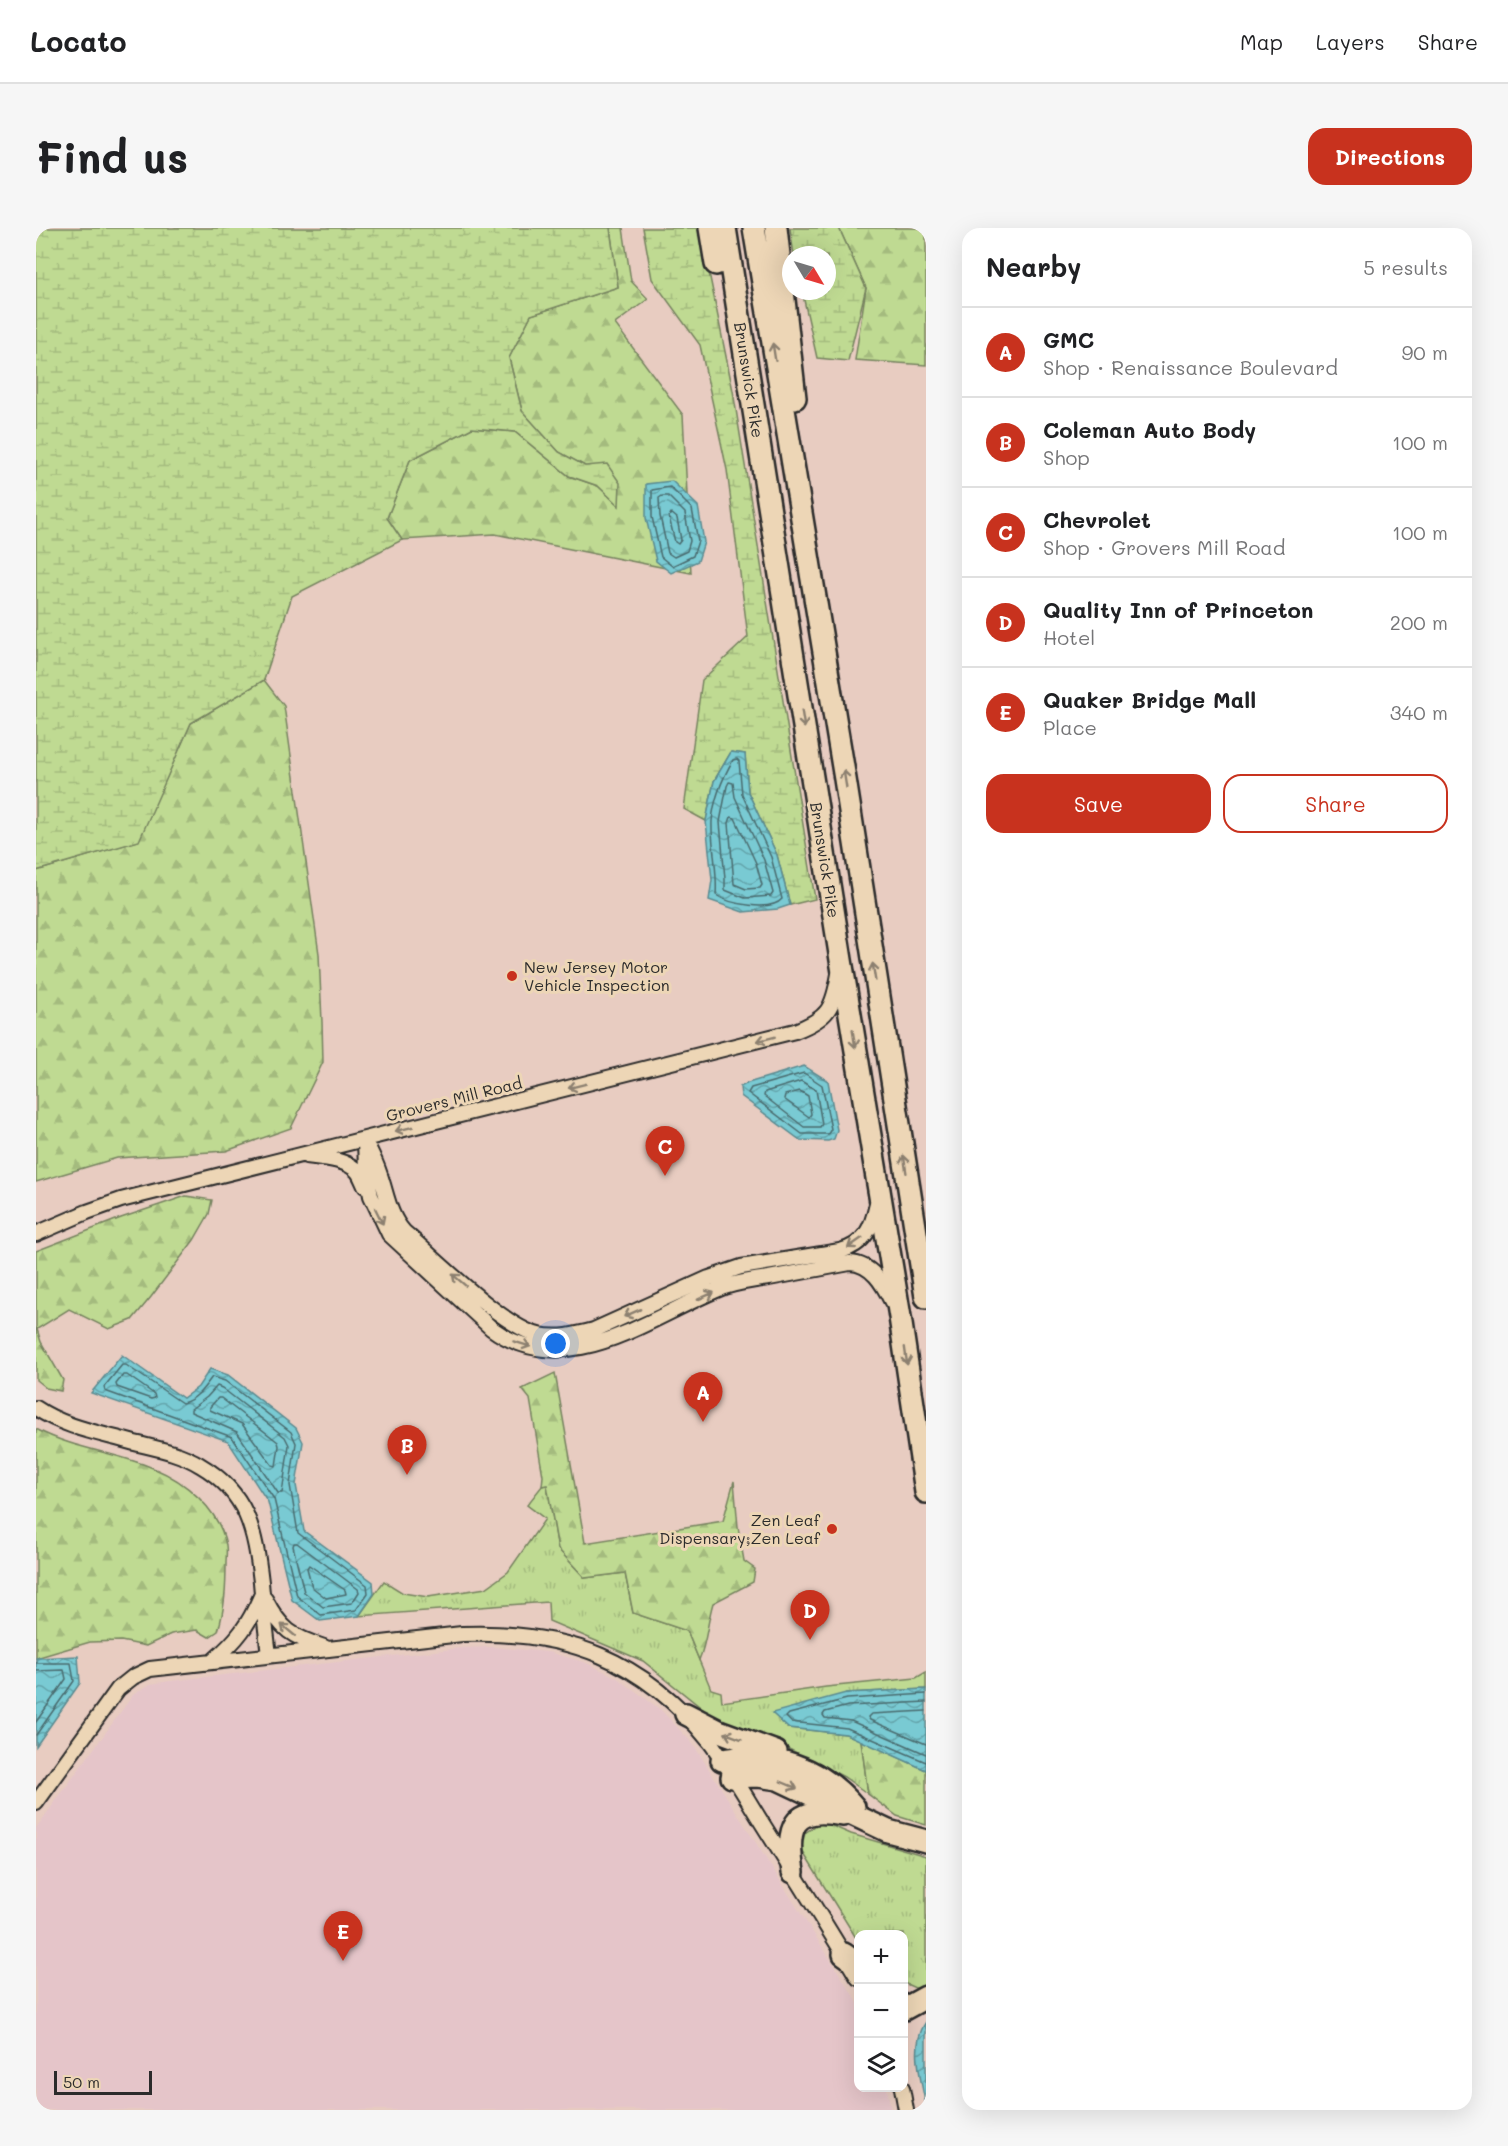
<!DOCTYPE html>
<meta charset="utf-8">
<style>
body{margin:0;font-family:Mali,sans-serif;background:#f6f6f6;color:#202124}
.controls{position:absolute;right:18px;bottom:18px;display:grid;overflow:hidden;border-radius:12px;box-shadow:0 6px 24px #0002}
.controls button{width:54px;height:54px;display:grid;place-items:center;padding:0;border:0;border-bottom:2px solid #e0e0e0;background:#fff;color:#202124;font:30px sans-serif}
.compass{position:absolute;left:746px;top:18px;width:54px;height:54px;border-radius:50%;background:#fff;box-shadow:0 6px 24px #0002;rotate:128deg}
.scale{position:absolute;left:18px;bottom:15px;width:98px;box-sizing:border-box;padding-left:6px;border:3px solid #2b2b2b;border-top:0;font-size:16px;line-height:21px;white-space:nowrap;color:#2b2b2b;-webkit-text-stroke:4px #edd6b6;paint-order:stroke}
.you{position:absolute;left:520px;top:1116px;width:21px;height:21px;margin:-15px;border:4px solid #fff;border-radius:50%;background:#1a73e8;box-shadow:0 0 0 9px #1a73e833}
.badge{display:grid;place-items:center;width:39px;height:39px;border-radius:50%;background:#c8321e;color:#fff;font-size:20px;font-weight:700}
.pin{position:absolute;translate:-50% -50px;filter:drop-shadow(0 2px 3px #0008)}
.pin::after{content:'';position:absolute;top:32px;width:21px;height:18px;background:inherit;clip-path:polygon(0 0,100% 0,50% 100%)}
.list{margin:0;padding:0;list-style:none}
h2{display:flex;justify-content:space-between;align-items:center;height:78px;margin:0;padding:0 24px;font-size:26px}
h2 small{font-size:20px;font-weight:400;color:#757577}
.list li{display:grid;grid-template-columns:39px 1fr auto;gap:18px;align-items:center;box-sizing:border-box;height:90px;padding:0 24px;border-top:2px solid #e0e0e0}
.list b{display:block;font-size:22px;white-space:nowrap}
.list p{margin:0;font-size:20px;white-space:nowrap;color:#757577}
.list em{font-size:20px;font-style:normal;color:#757577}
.actions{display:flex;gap:12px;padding:18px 24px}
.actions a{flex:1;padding:14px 0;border:2px solid #c8321e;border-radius:18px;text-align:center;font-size:21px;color:#c8321e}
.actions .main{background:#c8321e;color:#fff}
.icon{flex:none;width:33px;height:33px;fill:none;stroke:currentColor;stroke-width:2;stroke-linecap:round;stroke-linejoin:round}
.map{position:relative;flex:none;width:890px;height:1882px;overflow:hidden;border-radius:18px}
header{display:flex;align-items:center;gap:36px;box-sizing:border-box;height:84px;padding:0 30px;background:#fff;border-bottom:2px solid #e0e0e0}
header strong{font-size:28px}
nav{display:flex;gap:33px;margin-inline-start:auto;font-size:21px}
.intro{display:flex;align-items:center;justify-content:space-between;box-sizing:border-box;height:144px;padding:0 36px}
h1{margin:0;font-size:42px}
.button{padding:15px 27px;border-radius:18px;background:#c8321e;color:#fff;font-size:21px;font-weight:700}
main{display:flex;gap:36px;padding:0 36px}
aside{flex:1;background:#fff;border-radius:18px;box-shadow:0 6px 24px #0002}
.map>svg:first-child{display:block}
.built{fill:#e5c5c9}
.grass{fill:url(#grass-tufts);stroke:#75825e;stroke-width:1.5}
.forest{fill:url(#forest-firs);stroke:#75825e;stroke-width:1.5}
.wetland{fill:url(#wetland-marsh);stroke:#75825e;stroke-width:1.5}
.water{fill:url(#water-waves);stroke:#5a8a90;stroke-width:1.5}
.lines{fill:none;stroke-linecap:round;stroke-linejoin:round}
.shore{stroke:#4a6b6e;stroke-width:1.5}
.minor-casing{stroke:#2b2b2b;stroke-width:18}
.highway-casing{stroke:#2b2b2b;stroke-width:26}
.minor{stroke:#edd6b6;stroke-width:14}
.highway{stroke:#edd6b6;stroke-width:21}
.oneway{stroke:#8c8070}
.poi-dot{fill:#c8321e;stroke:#edd6b6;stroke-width:2}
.labels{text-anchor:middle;stroke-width:6;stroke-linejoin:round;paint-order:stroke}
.street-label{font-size:16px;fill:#2b2b2b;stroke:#edd6b6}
.poi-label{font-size:16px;fill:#2b2b2b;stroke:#edd6b6;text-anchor:start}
</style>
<header>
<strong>Locato</strong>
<nav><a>Map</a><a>Layers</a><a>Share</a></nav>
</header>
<div class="intro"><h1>Find us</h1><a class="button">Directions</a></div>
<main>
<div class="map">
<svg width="890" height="1882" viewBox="0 0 890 1882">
<defs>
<pattern id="grass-tufts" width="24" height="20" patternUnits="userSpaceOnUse" patternTransform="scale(1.5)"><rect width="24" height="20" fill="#bfda92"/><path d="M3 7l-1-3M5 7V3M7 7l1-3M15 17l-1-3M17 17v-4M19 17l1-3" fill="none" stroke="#a4bb7e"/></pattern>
<pattern id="forest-firs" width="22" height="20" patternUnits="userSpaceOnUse" patternTransform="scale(1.5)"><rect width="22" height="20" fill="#bfda92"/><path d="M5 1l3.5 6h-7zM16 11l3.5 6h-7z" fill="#a4bb7e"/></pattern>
<pattern id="wetland-marsh" width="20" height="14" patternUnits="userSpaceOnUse" patternTransform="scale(1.5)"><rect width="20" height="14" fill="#bfda92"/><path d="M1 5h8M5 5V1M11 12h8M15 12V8" fill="none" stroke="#a4bb7e"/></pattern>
<pattern id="water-waves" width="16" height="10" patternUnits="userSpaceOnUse" patternTransform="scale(1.5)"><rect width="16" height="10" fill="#79cad3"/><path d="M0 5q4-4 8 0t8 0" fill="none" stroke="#63a4ab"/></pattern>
</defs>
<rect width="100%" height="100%" fill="#e8ccc1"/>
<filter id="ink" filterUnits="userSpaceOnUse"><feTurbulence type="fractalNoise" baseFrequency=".0167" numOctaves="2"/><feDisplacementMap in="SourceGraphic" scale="12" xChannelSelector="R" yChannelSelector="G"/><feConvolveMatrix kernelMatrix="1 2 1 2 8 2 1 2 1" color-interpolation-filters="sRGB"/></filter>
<g filter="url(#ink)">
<path class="built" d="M457 1419 512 1424 548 1434 580 1449 625 1482 657 1516 822 1775V1860H851L855 1882H0V1600L97 1467 114 1456 134 1453 426 1420Z"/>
<path class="grass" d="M511 1256 522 1321 549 1350 589 1345 597 1385 651 1403 675 1461 685 1464 686 1474 790 1459 880 1450 890 1444V1461L810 1465 752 1500 810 1506 825 1512 832 1566 808 1549 743 1516 678 1490 607 1433 513 1393 512 1374 323 1388 348 1353 367 1365 392 1369 450 1360 472 1344 509 1291 491 1277 506 1258Z
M782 1596 794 1597 815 1606 890 1628V1758L879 1760 868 1755V1706H822V1713L765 1621 769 1605Z"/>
<path class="forest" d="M574 0H587L595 53 612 71 579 96 647 187 655 345 459 306 366 312 351 290 374 232 436 200 479 204 533 248 562 258 583 277 549 238 523 224 486 183 473 130 495 87 582 59Z
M803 0H890V137L819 132 830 60Z
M228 452 248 478 283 726 286 794 287 834 255 900 190 923 81 930 0 954V643L102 613 155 495Z
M150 968 176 972 173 986 158 1012 115 1069 96 1092 73 1101 33 1081 1 1101 5 1114 27 1152 25 1163 10 1160 0 1152V1023L85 990Z
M519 1145 549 1315 687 1293 698 1253 702 1299 708 1333 719 1341 717 1354 677 1375C671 1395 671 1413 663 1432L651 1403 597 1385 589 1345 549 1350 522 1321 511 1257 506 1258 507 1248 494 1171 486 1161Z
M0 1201C37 1221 79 1224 117 1240 149 1253 183 1281 190 1317 191 1323 190 1330 190 1335 190 1359 189 1380 182 1403L173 1409 161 1402 135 1406 110 1418 85 1413 54 1414 0 1430Z
M825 1512 890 1542V1597L861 1588 832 1566Z"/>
<path class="wetland" d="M0 0H574L582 59 495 87 473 130 486 183 523 224 549 238 571 236 584 255 583 278 562 258 533 248 479 204 436 200 374 232 351 290 366 312 256 368 228 452 155 495 103 613 0 643Z
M607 0H664L697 163 779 671 754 677 741 627 712 564 709 526 695 524 678 553 670 593 648 581 666 452 712 409 691 242 664 117 616 51Z
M754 0H803L830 60 812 133 781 130 766 63H791V27H758Z"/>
<path class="water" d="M636 253 662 278 668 314 662 333 635 345 620 333 610 290V256Z
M695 524 709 526 712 564 741 627 754 677 742 681 707 684 673 672 676 652 670 593 678 553Z
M768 838 792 853 801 902 798 911 792 913 764 912 705 868 704 859 712 855Z
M86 1127 147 1170 162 1159 174 1141 192 1147 260 1200 267 1214 260 1257 268 1303 337 1354 338 1366 323 1388 284 1393 256 1372 232 1274 192 1213 55 1165Z
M42 1428 44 1455 0 1518V1430Z
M890 1461V1542L810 1506 752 1500 736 1485 810 1465Z
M890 1794V1879C886 1853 873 1818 890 1794Z"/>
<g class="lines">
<path class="shore" d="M634 259 656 281 662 313 657 328 636 338 625 329 616 289V262Z
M626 268H632L649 285 654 313 651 323 638 329 632 325 624 288 623 270Z
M635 285 641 290 645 312 642 316 639 314 633 289Z
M701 531 703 533 706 566 735 629 746 671C735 684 693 676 680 667 682 642 675 618 676 593 678 570 686 551 697 532Z
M693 554 697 555 699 569 728 632 737 665 735 668 709 670 689 662V651L684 594 691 558Z
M695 589 699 590 720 635 726 657 724 660 710 661 698 656 693 595Z
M768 845 786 857 795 901 792 906H766L712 865 715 860Z
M765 853 780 862 786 896 784 899H768L728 868 729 864Z
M764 863 772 868 775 886 773 889 748 871 749 867Z
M86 1137H90L146 1175C160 1172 168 1160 176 1149L189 1153 255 1204 260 1215 254 1257 262 1305 331 1357 332 1365 320 1382 285 1387 261 1368 238 1271 196 1209 69 1163 68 1159Z
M87 1147H91L118 1166 119 1170 115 1171 81 1159 80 1156Z
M181 1158 186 1160 249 1209 253 1217 246 1265H242L201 1204 155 1184V1181L171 1169Z
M182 1170H185L242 1214 243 1218 240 1238 236 1237 206 1196 174 1182V1179Z
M258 1315H261L322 1361 323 1364 316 1375 287 1379 268 1364 257 1318Z
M273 1337 309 1362 310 1366 290 1370 276 1359 271 1340Z
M0 1435H35L38 1453 0 1507
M0 1443 28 1442 30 1451 0 1494
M890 1466 811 1471 753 1486 750 1489 755 1494 811 1500 890 1534
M890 1474 812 1478 789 1484 787 1487 789 1490 815 1493 890 1526
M890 1483 835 1486 832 1489 834 1492 890 1516"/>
<defs>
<path id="minor" d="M329 911 330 942 335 968 353 1006 455 1100C532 1157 615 1087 688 1059 703 1054 718 1052 733 1050 760 1045 787 1040 814 1035 836 1036 847 1056 856 1074
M333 921C337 929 341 938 344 947 351 967 353 987 368 1004 398 1029 468 1100 503 1107 522 1111 540 1107 558 1102L673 1050 705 1039 804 1023C829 1017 836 999 841 976
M270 928C286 930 311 931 322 944 325 948 327 954 329 958
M0 1006 51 984 85 972 759 803C793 790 797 780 803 746
M0 1180C28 1199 63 1205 95 1214 118 1220 143 1224 164 1237 212 1265 219 1303 225 1354 227 1378 230 1402 233 1427
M229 1371C245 1402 256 1409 288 1419
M177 1433C202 1411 212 1398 225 1368
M0 1575 82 1461 97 1449 114 1441 426 1406C531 1402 607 1431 674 1514 693 1539 709 1568 726 1595 758 1646 791 1698 822 1750
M866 1860 870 1882"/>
<path id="highway" d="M674 0 680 36
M689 0 805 732 864 1089 890 1264
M718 0 809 551 890 1069
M740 0 759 170
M650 1486 683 1503 740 1524
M686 1532C736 1523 785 1539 818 1579
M696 1549 722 1548 742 1551 852 1603 890 1613
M757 1644C750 1600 755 1577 807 1587
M808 1726 822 1736
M868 1781 890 1769"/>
</defs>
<use href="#minor" class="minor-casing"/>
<use href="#highway" class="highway-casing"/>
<use href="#minor" class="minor"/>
<use href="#highway" class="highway"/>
</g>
<defs><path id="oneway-shaft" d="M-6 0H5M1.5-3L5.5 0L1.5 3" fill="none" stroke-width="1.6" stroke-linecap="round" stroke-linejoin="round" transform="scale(1.5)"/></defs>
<g class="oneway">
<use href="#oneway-shaft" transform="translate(738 124) rotate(-99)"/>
<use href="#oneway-shaft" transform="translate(767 491) rotate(81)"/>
<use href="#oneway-shaft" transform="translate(809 551) rotate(-99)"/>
<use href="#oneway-shaft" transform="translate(838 744) rotate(-99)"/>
<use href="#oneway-shaft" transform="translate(730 811) rotate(166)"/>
<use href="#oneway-shaft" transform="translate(818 811) rotate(81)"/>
<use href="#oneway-shaft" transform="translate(541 858) rotate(166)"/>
<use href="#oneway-shaft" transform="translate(368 901) rotate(166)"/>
<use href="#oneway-shaft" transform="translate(869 936) rotate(-99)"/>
<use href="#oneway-shaft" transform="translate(343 988) rotate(64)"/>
<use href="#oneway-shaft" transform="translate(819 1015) rotate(145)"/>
<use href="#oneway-shaft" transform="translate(423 1052) rotate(-139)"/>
<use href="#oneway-shaft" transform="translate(670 1068) rotate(-24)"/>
<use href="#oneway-shaft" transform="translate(596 1085) rotate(156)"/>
<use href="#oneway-shaft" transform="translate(486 1116) rotate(17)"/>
<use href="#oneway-shaft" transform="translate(870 1128) rotate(82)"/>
<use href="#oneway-shaft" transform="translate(252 1402) rotate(-140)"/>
<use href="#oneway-shaft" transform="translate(697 1508) rotate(-160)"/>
<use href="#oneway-shaft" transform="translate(753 1557) rotate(23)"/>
</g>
</g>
<g class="poi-dot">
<circle cx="476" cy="748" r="6"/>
<circle cx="796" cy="1301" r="6"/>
</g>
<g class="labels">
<g class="street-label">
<text transform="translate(713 152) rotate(81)" y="6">Brunswick Pike</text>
<text transform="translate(789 632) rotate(81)" y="6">Brunswick Pike</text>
<text transform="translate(418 871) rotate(-14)" y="6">Grovers Mill Road</text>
</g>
<g class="poi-label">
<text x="488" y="745">New Jersey Motor<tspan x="488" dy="18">Vehicle Inspection</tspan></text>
<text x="784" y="1298" text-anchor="end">Zen Leaf<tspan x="784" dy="18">Dispensary;Zen Leaf</tspan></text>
</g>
</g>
</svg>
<div class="controls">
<button>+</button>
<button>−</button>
<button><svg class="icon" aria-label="layers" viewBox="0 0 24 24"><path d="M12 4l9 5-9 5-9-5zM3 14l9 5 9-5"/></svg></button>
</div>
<svg class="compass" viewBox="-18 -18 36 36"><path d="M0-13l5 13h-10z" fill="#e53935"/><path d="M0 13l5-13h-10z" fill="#757577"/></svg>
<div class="scale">50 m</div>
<div class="you"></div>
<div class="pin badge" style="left:667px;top:1194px">A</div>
<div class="pin badge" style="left:371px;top:1247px">B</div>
<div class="pin badge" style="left:629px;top:948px">C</div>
<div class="pin badge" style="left:774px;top:1412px">D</div>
<div class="pin badge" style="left:307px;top:1733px">E</div>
</div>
<aside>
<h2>Nearby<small>5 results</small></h2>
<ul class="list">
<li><span class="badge">A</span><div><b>GMC</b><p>Shop · Renaissance Boulevard</p></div><em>90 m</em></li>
<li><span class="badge">B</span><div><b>Coleman Auto Body</b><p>Shop</p></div><em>100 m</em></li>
<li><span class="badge">C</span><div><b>Chevrolet</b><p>Shop · Grovers Mill Road</p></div><em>100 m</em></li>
<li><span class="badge">D</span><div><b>Quality Inn of Princeton</b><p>Hotel</p></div><em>200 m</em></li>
<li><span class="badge">E</span><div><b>Quaker Bridge Mall</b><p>Place</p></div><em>340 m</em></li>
</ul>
<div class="actions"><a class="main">Save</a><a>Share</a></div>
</aside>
</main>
